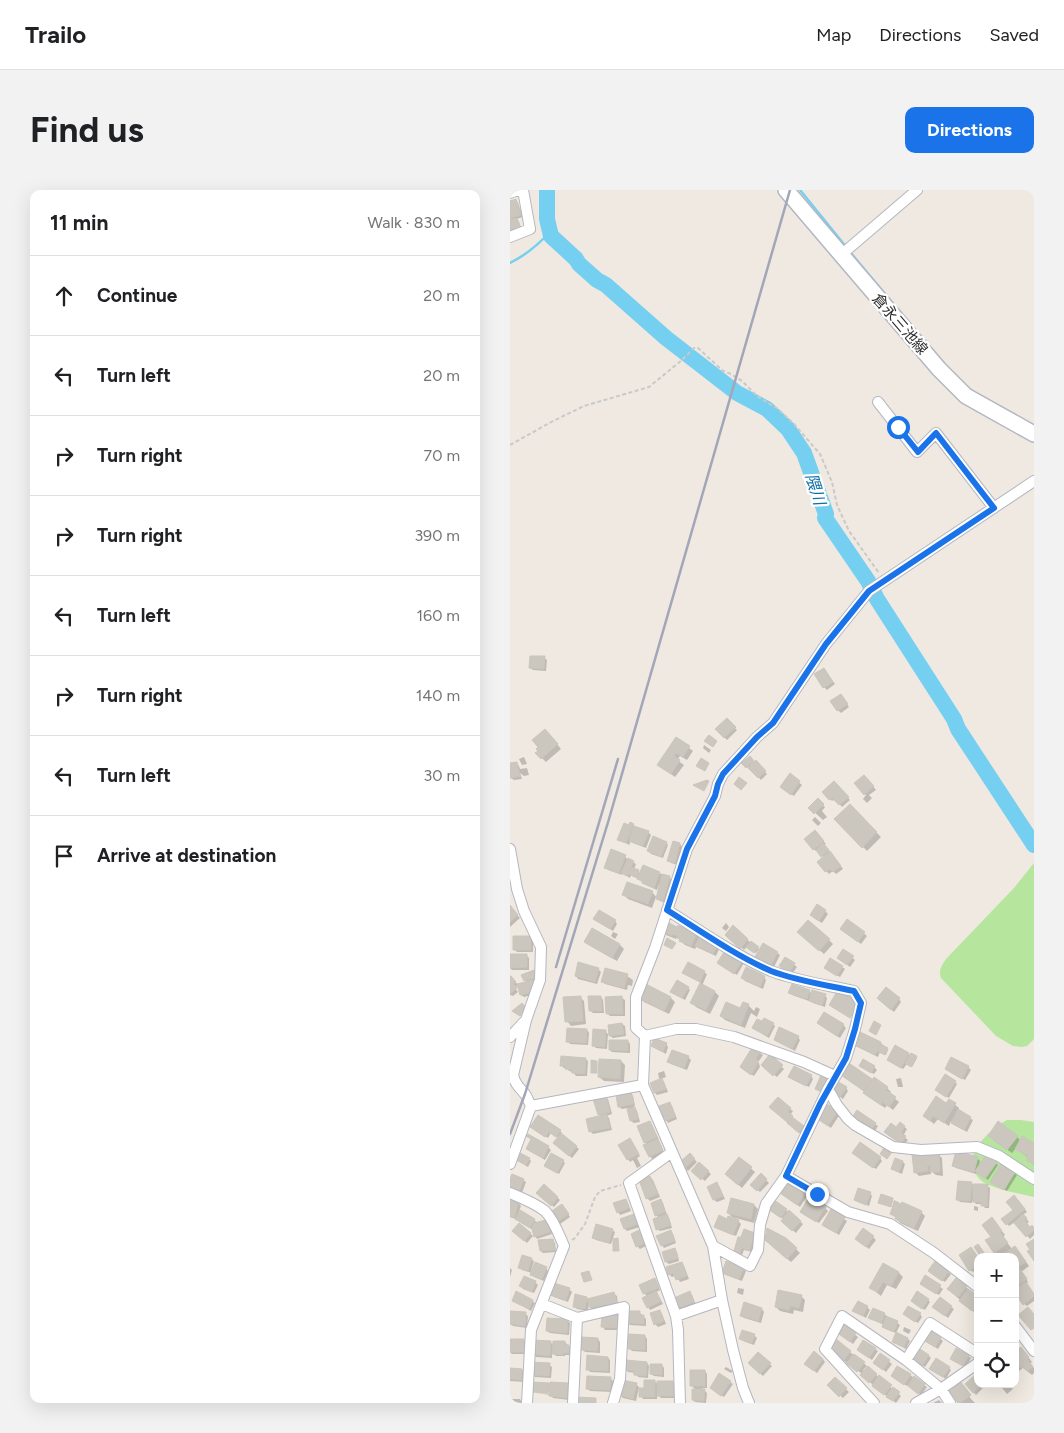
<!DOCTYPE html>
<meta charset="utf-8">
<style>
body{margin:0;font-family:Figtree,"Noto Sans JP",sans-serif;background:#f2f2f2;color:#202124}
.controls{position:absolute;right:15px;bottom:15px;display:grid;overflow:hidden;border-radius:10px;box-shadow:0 5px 20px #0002}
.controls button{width:45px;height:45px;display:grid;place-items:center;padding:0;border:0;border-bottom:1px solid #e0e0e0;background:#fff;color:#202124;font:25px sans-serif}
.stop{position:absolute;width:15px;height:15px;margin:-11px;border:4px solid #1a73e8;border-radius:50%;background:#fff}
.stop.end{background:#1a73e8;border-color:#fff;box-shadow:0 1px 5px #0008}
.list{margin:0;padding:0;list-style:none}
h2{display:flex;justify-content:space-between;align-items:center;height:65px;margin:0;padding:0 20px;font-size:21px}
h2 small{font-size:16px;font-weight:400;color:#757577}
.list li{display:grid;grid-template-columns:32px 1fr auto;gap:15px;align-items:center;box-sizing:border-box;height:80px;padding:0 20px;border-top:1px solid #e0e0e0}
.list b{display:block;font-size:19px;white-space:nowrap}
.list em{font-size:16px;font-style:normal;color:#757577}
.icon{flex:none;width:28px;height:28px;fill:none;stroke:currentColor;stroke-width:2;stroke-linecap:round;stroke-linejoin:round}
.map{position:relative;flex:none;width:524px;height:1213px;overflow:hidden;border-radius:10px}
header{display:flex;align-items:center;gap:30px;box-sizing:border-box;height:70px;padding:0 25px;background:#fff;border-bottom:1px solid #e0e0e0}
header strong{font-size:24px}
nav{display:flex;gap:28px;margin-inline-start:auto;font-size:18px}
.intro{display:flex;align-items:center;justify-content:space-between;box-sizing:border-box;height:120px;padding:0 30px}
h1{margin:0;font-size:35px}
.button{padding:12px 22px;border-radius:10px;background:#1a73e8;color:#fff;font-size:18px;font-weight:700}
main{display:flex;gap:30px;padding:0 30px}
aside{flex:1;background:#fff;border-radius:10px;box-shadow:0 5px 20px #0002}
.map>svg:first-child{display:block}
.green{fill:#b6e59e}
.shadow{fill:#0003}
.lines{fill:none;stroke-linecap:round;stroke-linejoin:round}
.stream{stroke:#75cff0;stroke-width:2.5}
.river{stroke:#75cff0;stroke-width:16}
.building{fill:#cbc7bf;stroke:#cbc5ba}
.minor-casing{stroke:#b4b7c1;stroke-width:12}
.secondary-casing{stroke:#b4b7c1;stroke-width:18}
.path{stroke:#c9c9c9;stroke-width:2;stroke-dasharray:4 2.5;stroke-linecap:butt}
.minor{stroke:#fff;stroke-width:10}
.secondary{stroke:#fff;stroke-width:15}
.rail{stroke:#a3a6b8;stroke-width:2.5}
.route{stroke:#1a73e8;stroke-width:6}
.labels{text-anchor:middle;stroke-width:4.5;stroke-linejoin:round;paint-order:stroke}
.street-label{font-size:15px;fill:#2e2e2e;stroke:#fff}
.water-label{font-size:16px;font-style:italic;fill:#0d6fa3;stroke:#fff}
</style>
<header>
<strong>Trailo</strong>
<nav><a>Map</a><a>Directions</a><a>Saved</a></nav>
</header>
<div class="intro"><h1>Find us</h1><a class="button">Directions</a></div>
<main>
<aside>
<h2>11 min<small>Walk · 830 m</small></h2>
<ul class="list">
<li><svg class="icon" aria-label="ahead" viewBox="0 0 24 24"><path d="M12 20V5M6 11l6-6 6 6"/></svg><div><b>Continue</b></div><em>20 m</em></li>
<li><svg class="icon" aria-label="left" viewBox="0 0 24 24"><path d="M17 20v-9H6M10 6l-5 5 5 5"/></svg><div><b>Turn left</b></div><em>20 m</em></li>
<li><svg class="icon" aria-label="right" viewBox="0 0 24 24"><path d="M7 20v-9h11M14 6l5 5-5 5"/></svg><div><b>Turn right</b></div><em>70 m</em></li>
<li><svg class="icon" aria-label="right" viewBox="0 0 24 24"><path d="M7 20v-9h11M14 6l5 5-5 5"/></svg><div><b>Turn right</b></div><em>390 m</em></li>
<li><svg class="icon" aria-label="left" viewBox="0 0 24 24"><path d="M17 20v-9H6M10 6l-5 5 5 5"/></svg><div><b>Turn left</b></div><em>160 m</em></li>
<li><svg class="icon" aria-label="right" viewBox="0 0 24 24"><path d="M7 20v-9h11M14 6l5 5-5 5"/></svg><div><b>Turn right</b></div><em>140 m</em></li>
<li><svg class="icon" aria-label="left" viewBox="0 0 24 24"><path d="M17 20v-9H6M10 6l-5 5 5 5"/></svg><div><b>Turn left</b></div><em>30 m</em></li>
<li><svg class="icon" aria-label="arrive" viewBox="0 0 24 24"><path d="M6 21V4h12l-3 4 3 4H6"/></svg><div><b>Arrive at destination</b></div></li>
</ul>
</aside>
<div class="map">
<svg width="524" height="1213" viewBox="0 0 524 1213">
<rect width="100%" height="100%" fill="#efe9e1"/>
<path class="green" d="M524 673V849L517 856 512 857 503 856 486 846 431 788C428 781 432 775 436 769L504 698Z
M497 930H511L524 932V1007C508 1003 490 1001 475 993 470 991 467 986 465 982 464 978 462 974 462 970 465 953 483 938 497 930Z"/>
<path class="shadow" d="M6 10 8 13 13 27 6 29 9 32 12 41 0 32 2 31 0 28V12Z
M34 468 37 470 36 481 23 480 20 478Z
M316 482 325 494 317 500 314 497Z
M333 508 339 517 331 523 328 520Z
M217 530 227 540 217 550 207 539Z
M39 544 51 559 36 572 27 563Z
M166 548 183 561 177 570 170 566 167 570 174 575 165 587 152 578Z
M194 555 201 560 199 563 193 558Z
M14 567 17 574 12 575 9 569Z
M240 567 245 573 246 572 257 584 251 590 239 577 238 578 233 573Z
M6 573 9 576 10 579 17 578 19 585 14 586 10 583 12 589 4 590 1 588 0 575Z
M280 585 292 595 284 606 274 599Z
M354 586 366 600 359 605 362 608 357 613 353 609 356 605 346 593Z
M324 593 340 610 332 617 325 609 322 611 314 602Z
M308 610 315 617 312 621 317 627 313 630 300 618Z
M340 616 371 647 357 661 326 629Z
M305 627 311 633 308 636 302 630Z
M123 635 126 638 138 642 141 645 136 658 123 653 121 651 119 655 109 649 120 636Z
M307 644 316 654 314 655 333 679 326 684 323 681 319 684 308 672 314 668 308 660 306 661 304 659Z
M156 653 158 655 153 668 141 664 139 661Z
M163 653 170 654 172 657 168 675 161 673 159 670Z
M115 666 117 669 126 674 124 679 131 684 134 677 159 687 162 690 156 713 150 711 146 707 142 718 118 709 114 705 142 702 147 708 151 694H149L147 700 136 695 129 688 121 685 120 688 112 683V685L98 680 95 677Z
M0 717 10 728 0 737Z
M315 721 318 724 312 733 304 728Z
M88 731H105L107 734 103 741Z
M337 731 357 746 351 754 334 741Z
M216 733 219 737 216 741 212 738Z
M173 735 210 757 206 766 189 758 187 756 185 759 175 755 167 747 166 749 156 745 152 740 171 738Z
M223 737 241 753 249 759 246 763 237 756 234 760 216 744Z
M82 739 110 755 114 759 107 771 79 755 75 751Z
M103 742 108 744 105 749 101 746Z
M293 746 319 750 323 754 314 764Z
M20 747 23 750V762H7L4 759Z
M253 755 270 765 264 777 249 769Z
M216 760 234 773 227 785 211 775Z
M334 761 345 770 340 777 331 770Z
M0 765H16L19 768V780H2L0 778Z
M276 769 287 777 282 784 273 779Z
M179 774 197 784 192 796 205 802 209 806 200 824 186 817 182 813 191 793 174 783Z
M332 777 335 779 330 787 318 780Z
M88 779 91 782 87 794 68 789 66 786Z
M24 781 28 789 22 791 25 793V804L14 807 11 805 8 795 17 793 15 791Z
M0 785 8 795 5 798 8 802 3 806 0 805Z
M117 786 123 790 122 796 118 795 117 800 95 794 93 791Z
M254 787 256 790 253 799 235 791 233 788Z
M178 798 180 800 175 810 164 804Z
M299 801 302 804 315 806 317 808 315 817 303 813 300 810 299 811 282 805 280 803Z
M70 807 74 811 76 834 61 836 57 831Z
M91 807 93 810 94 823H83L80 820Z
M112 808 115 810V826H100L98 824Z
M130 808H161L165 812 159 824 134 812Z
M368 808 389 809 391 812 384 822Z
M234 813 238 815 244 821 246 817 250 819 247 827 241 823 235 838 215 830 211 826 231 820Z
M112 834 115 836 116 846 103 848 100 846Z
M263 834 265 836 259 848 243 838Z
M333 835 336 838 330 848 311 836Z
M77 840 79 843 78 855 60 854 58 851Z
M95 841 98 844 97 859 86 858 83 855Z
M349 843 371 853 378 860 376 865 370 862 368 867 346 856 344 854Z
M288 847 290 850 285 861 265 849Z
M118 851 120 854V863L102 862 100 860Z
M156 854 158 857 156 864 142 856Z
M243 858 253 865 249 871 248 870 250 877 244 886 234 880Z
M398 864 401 866 402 864 407 868 402 877 397 874 393 879 378 870Z
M260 866 274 879 267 887 252 875Z
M178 867 181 870 177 880 161 874 159 872Z
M75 869 78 871 77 886H66L63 882 59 881 57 878H54L51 875Z
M111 871 115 875 114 892 94 891 89 887Z
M336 873 363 891 377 898 381 902 379 904 389 912 383 920 377 915 375 918 359 907 355 902 334 887 330 883Z
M364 877 367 880 364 884 353 878Z
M458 877 461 880 455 890 439 881Z
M154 881 156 887 150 889 154 892 158 902 147 905 145 903 142 894 151 890 149 888 148 883Z
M301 886 303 889 299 897 282 889Z
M391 888 393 897H388L386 889Z
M445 892 447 894 439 908 430 903Z
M306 898H336L338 901 333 909 323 902 317 904Z
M121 903 123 906 125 916 123 917 127 921 130 932 124 933 121 931 118 918 112 919 109 917 107 906Z
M95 907 98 909 102 924 96 926 99 928 102 940 83 944 81 942 78 930 91 927 89 924Z
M439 910 449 918 448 921 463 930 457 942 445 935 441 931 439 936 428 929 424 934 414 926 437 914Z
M159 913 162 916 167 929 158 933 156 930Z
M315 914 330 924 321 938 309 930Z
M261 917 280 919 283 921 280 925 296 940 292 945Z
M344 926 365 934 368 936 365 941Z
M139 932 142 935 149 950 148 951 154 963 142 969 140 966 138 955 135 952Z
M390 934 397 939 393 946 398 950 394 955 378 945 386 939Z
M24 939 50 941 52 943 51 945 69 959 62 968 47 956 49 948 41 943 38 948Z
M507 947 511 951 513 948 524 955V975L517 967 506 958 502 963 483 950Z
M120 950 130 966 127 968 131 976 127 978 123 970 120 972 118 969Z
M38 957 41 960 35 970 20 961Z
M428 964 432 968 433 986 426 985 421 981V984L409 986 405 982Z
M180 965 187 972 178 981 170 973Z
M346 965 370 968 372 971 366 979Z
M229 968 245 982 232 998 220 988Z
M467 968 470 971 468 979 486 973 488 975 478 990 467 982 466 984 446 978 444 976Z
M19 969 21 971 18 977 7 970Z
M386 970 393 972 395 974 392 984 385 981 383 979Z
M53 971 55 973 49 984 35 976Z
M189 973 201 984 195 991 183 981Z
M504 983 507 985 497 1001 484 994Z
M251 985 259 993 250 1002 242 995Z
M140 987 143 990 150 1007 140 1011 137 1008Z
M13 990 16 992 12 1003 0 998V992Z
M207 994 209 996 215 1009 207 1012 204 1010Z
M461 994 463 995 477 996 480 998 479 1018H475L472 1014H466L463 1010 462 1013 450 1012 448 1010Z
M34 996 50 1010 44 1017 28 1003Z
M271 1003 295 1004 297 1006 290 1017Z
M360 1003 362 1006 359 1016 348 1012 345 1010Z
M222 1009 244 1015 248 1019 244 1033 222 1027 218 1023Z
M507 1009 517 1022 513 1025 519 1032 516 1034 520 1038 522 1037 524 1039V1045L520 1049 505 1032 499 1036 493 1029 505 1020Z
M0 1010 9 1013 11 1016 9 1021 24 1030 28 1033 36 1031 39 1034 42 1044 27 1049 25 1046 23 1040 6 1029 0 1027Z
M116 1010 118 1013 121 1021 110 1025 108 1022Z
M151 1010 153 1013 157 1025H156L159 1028 162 1038 150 1041 147 1039 149 1028 146 1025Z
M384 1010 392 1016 411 1022 415 1026 408 1041 390 1033 387 1027 381 1024 383 1019 382 1018Z
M464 1016 468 1017V1021L464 1020Z
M54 1018 60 1027 50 1034 41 1023Z
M315 1018 318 1021 309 1033 294 1024Z
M276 1020 293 1034 286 1043 272 1031 274 1029 262 1021Z
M321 1021 337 1031 329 1045 314 1035Z
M124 1025 126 1028 130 1037 117 1041 115 1039 111 1030Z
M218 1030 228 1031 231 1034 226 1046 208 1039 206 1037Z
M486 1033 495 1045 493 1047 502 1059 508 1061 519 1076 511 1082 518 1092 516 1094 524 1104V1111L517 1116 514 1114 508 1099 505 1097V1067H491L485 1062 483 1047Z
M9 1034 23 1046 17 1053 4 1041Z
M102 1040 105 1042 101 1054 86 1050 84 1048Z
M234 1041 247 1046 242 1062 234 1060 232 1065 225 1061 232 1049Z
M129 1042 132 1044 136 1056 130 1059 127 1056Z
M160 1042 163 1044 166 1053 154 1058 152 1055Z
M363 1047 366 1050 359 1059 350 1052Z
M43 1050 45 1053 46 1062 33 1063 31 1061Z
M260 1054 286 1059 290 1063 281 1072Z
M164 1060 167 1062 169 1071 159 1074 156 1072Z
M468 1067V1079L463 1082 460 1080Z
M21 1069 24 1071 21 1081 36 1078 38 1081 34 1091 24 1087 22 1084V1083L12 1080 10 1077Z
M172 1073 174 1076 179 1089 170 1092 166 1085 162 1087 159 1084Z
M425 1073 441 1084 435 1092 422 1084Z
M374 1075 389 1083 393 1087 386 1099 377 1095 371 1106 361 1098Z
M0 1078 2 1080 0 1087Z
M233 1079 236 1081 232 1091 216 1085 213 1083Z
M416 1087 433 1099 429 1105 414 1096Z
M145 1090 147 1092 150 1100 146 1102 153 1114 140 1120 138 1117 137 1106 134 1103Z
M25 1092 28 1095 24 1103 13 1099 11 1096Z
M456 1097 468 1108V1120L465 1123 441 1102Z
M228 1098 234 1099 233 1105 227 1103Z
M59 1099 62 1102 58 1112 44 1107 41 1105Z
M180 1103 182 1105 186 1115 171 1120 169 1118 165 1108Z
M104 1104 107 1106 108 1115 83 1120 81 1118 79 1112 78 1121 67 1119 64 1116 77 1108 79 1110Z
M291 1106 295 1110 293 1122 284 1120 283 1124 270 1121 266 1117Z
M3 1110 22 1111 25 1113 21 1121Z
M418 1110 420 1112 415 1120 405 1114Z
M235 1114 252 1119 254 1122 251 1133 234 1128 232 1125Z
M357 1117 360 1120 356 1128 344 1121Z
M441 1117 444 1119 438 1128 427 1119Z
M150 1121 152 1124 156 1134 148 1137 145 1134Z
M130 1123 136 1129V1136L120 1135 118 1133Z
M15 1124 18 1126 17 1138 3 1136 0 1134Z
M374 1124 390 1135 386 1143 376 1139 374 1135 360 1128Z
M410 1124 412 1127 408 1133 397 1126Z
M108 1126 110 1129V1140H95L93 1137Z
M57 1130 60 1133 59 1145 40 1143 37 1141Z
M332 1135 348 1147 343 1154 330 1144Z
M394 1137 401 1140 399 1144 393 1141Z
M244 1145 247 1148 244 1155 233 1151 231 1148Z
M135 1146 137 1149V1162L122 1161 120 1159Z
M430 1148 433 1151 428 1159 417 1152Z
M88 1149 90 1152V1163L75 1162 73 1160Z
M398 1149 400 1151 396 1159 383 1152Z
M0 1150H14L16 1153V1164H2L0 1162Z
M40 1152 44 1156 55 1152 61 1159V1165H55V1166H46L42 1162V1168L26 1167 24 1164Z
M365 1159 368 1161 362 1170 351 1162Z
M322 1162H340L357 1176 353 1180 355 1182 358 1178 391 1206 386 1213 366 1198 351 1183Z
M249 1163 262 1176 253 1186 239 1173Z
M505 1163H515L522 1172 520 1174 524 1178V1183L522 1185 513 1178 505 1184Z
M370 1165 382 1174 376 1182 367 1175Z
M418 1165 421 1168 415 1177 404 1170Z
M458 1166 461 1168 456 1177 442 1169Z
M98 1168 100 1170V1183L80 1182 78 1179Z
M313 1169 315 1172 307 1183 298 1176Z
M137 1173 139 1176 138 1188 128 1187 126 1183 118 1182 116 1180Z
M39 1175 42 1177 41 1188 25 1187 23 1184Z
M152 1175 154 1178V1187L144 1186 141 1184Z
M216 1177 223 1181 221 1183 214 1179Z
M439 1178 441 1180 436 1189 423 1181Z
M0 1179 12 1180 14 1183V1192L0 1191Z
M195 1181 197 1184V1198H192L197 1203 196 1213 185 1212 183 1210 186 1200 181 1195Z
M400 1185 417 1197 411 1205 398 1195 397 1196 385 1188Z
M100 1188 103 1191 102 1202 80 1201 77 1198Z
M325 1189 339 1202 333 1208 319 1195Z
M144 1191 149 1195 163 1192 165 1195 166 1208H151L147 1204V1209H133L131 1206 136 1199Z
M220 1192 223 1194 214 1207 204 1201Z
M38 1194 41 1197 57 1195 60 1197 59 1210 43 1208 41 1205 26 1203 44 1204V1202L25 1200Z
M126 1194 129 1197 126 1211 113 1208 110 1205Z
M457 1194H472L474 1197 466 1205Z
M489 1194H499L503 1199 497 1204Z
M452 1195 461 1209 465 1213H449L439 1201Z
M0 1209H10L12 1213H0Z
M429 1210 432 1213H423Z"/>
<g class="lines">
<path class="stream" d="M290 0 337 58
M340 62 380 110
M0 73C16 65 28 55 40 42
M458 198 470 206"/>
<path class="river" d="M37 0V29L41 46 66 69 69 74 87 90 96 95 156 148 227 203 257 219 278 239 294 263 316 324 315 328 358 391 367 409 444 529 448 539 524 655"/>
</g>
<path class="building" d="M6 9 11 25 0 28V11Z
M7 28 11 39 0 42V30Z
M20 466H35L34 479 19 478Z
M314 478 323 492 313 498 304 484Z
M331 504 338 514 327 521 320 511Z
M217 528 226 537 214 548 205 539Z
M35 539 48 554 31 569 25 563 28 561 26 559 28 557 22 550Z
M199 545 207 551 203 557 194 551Z
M166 547 180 556 173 567 166 563 164 566 170 570 161 584 147 575Z
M240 566 244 571 236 578 231 573Z
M191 568 199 573 195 581 186 576Z
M246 570 256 581 248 588 238 578Z
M7 572 10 586 0 588V573Z
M280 583 290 591 281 605 270 597Z
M354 585 364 596 354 605 344 593Z
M229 587 237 593 231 600 224 594Z
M197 590 199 591 194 601 183 595Z
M324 591 339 607 329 615 322 608 319 610 312 602Z
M308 608 314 614 304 624 298 618Z
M340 614 367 642 352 658 324 629Z
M120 632 124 634 116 653 107 650 114 633 119 635Z
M124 636 139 641 133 656 119 651Z
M305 640 314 651 303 660 294 649Z
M143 646 157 652 151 667 137 661Z
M163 651 170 653 165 673 157 671Z
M313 653 319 660 311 667 306 660Z
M101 659 116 665 109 683 94 678Z
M320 661 331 676 323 682 320 679 315 682 307 672Z
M118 668 124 671 117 686 111 683Z
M133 675 150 682 144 698 132 693V691L127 689Z
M121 677 129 680 127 688 118 684Z
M152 684 160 686 153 711 146 709Z
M117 692 143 701 138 714 112 705Z
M307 714 316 720 309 731 300 725Z
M0 715 8 725 0 732Z
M89 720 106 730 100 739 83 729Z
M337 729 355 742 348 752 330 739Z
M298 730 320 749 309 761 287 742Z
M155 731 167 737 168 735 171 737 173 733 188 740 181 756 169 751 170 749 167 748 168 746 163 744 162 746 151 741Z
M223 735 238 749 230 759 215 745Z
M82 738 110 754 102 768 74 752Z
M3 746H21V760H3Z
M190 746 208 754 203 764 185 756Z
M157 748 166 753 162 759 154 755Z
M241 751 249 757 244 763 236 757Z
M253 753 268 762 261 775 245 767Z
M216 759 233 769 224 784 207 773Z
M333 759 344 766 337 775 327 768Z
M0 764H17V777L0 778Z
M275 767 285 773 279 783 269 776Z
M320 768 333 776 327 786 314 778Z
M68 772 89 778 85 792 65 786Z
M178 772 195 781 190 792 172 783Z
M236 777 255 786 250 797 231 788Z
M95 778 118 784 114 798 91 792Z
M24 780 27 787 14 791 11 785Z
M1 786 6 792 3 794 7 798 0 804V787Z
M23 790V802L10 805 7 794Z
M167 790 179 797 172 808 160 802Z
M190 793 205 801 196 820 180 813Z
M136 794 161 807 154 821 129 808Z
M282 794 300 800 297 809 278 803Z
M376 797 390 808 381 820 367 808Z
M302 800 316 804 312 815 299 811Z
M328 800 349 812 340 828 319 815Z
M71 806 73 831 55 832 53 807Z
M78 806H91L92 821H79Z
M112 806 113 824H96L95 807Z
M216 812 230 818 233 812 239 814 231 835 210 826Z
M12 813 16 818 10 826 2 821Z
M314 822 334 834 327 846 307 833Z
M254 828 264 833 257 846 242 838 247 829 252 831Z
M364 831 371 835 366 845 359 841Z
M112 833 114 844 99 846 98 835Z
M269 837 289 846 282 859 264 850Z
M57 838 77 839 76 853 56 852Z
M83 839 96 840 95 857 82 856Z
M348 841 371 852 365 865 342 854Z
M144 848 157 853 153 862 141 856Z
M99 850H118V861L99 860Z
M370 854 378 858 375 865 367 861Z
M385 855 399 863 391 878 377 870Z
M243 856 251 861 246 868 248 873 241 885 230 877Z
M162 860 179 866 174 878 157 872Z
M401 863 407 866 401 877 395 873Z
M260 864 273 875 263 886 251 875Z
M51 866 76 868 75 884 62 883V880L55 879 56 876H50Z
M441 867 459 876 452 889 435 879Z
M89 869 111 870 110 889 88 887Z
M353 869 365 876 361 883 349 876Z
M81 870 87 871V883H81Z
M336 871 362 889 354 901 328 883Z
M284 876 302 885 296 896 278 887Z
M435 884 446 891 436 907 425 900Z
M311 885 320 889 314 903 305 899Z
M364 887 378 897 376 900 386 907 379 917 372 912 371 915 353 903Z
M152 888 156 899 144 903 140 893Z
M325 890 337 897 330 907 319 900Z
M121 902 124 914 108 917 106 905Z
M96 905 100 922 88 925 83 909Z
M426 906 436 913 439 909 446 913 434 933 423 926 420 931 413 926Z
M268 907 281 918 278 922 283 926 277 932 259 917Z
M160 912 165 927 155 931 149 916Z
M314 912 328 921 318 936 305 927Z
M125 917 128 929 120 931 117 919Z
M448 919 461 927 454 940 441 933Z
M347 920 366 933 362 939 343 926Z
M97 924 100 938 79 942 76 929Z
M28 925 51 940 46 947 39 942 35 947 20 937Z
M282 927 294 936 289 943 277 933Z
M140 931 147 947 134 953 127 936Z
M488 931 508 946 497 960 478 946Z
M390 932 395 936 391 943 396 946 391 954 374 942 381 933 386 937Z
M51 943 67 956 59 966 43 953Z
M18 944 39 956 33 968 16 959 21 949 16 946Z
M512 946 524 953V974L517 971V966L505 959Z
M120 948 129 964 117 970 108 955Z
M148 949 153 960 139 967 133 955Z
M350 952 371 967 363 978 342 963Z
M375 956 382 962 377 969 370 964Z
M446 961 468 967 464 982 442 976Z
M10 963 20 968 16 975 6 970Z
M41 963 54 970 47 983 34 976Z
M180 963 185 969 174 979 169 973Z
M429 963 430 982H420V975L417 976 418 981 404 983 402 964Z
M476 965 487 972 475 989 465 981Z
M229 967 242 977 228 995 215 984Z
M385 968 393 971 389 982 381 979Z
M189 972 199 981 191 990 181 981Z
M491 974 505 982 494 1000 480 992Z
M251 983 257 989 247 1001 240 995Z
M2 984 14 989 9 1002 0 998V989Z
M140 986 148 1004 136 1009 129 990Z
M279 991 296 1003 287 1015 270 1003Z
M448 991 462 992 460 1011 446 1010Z
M207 992 213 1006 203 1010 197 997Z
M34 994 48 1007 41 1016 26 1003Z
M463 994H478L477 1016H471V1012H463Z
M348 998 361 1002 356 1015 344 1010Z
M371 1004 383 1008 381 1017 368 1013Z
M504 1005 515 1019 496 1035 491 1029 503 1020 496 1012Z
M299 1007 316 1017 306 1032 290 1022Z
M221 1008 244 1014 241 1029 217 1023Z
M0 1009 9 1012 4 1028 0 1026Z
M116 1009 119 1018 107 1023 103 1013Z
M151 1009 155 1022 145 1026 141 1013Z
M264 1010 277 1019 271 1028 258 1019Z
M385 1011 391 1014 386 1027 380 1024Z
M392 1012 412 1021 404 1038 385 1029Z
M52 1014 59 1024 46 1033 39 1023Z
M321 1019 335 1027 326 1043 312 1035Z
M10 1020 25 1029 20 1038 5 1029Z
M279 1020 291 1031 282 1041 271 1031Z
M124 1024 128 1034 114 1039 110 1029Z
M157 1024 161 1035 146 1040 143 1029Z
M513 1024 517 1028 515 1031 520 1037 522 1035 524 1038V1040L516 1047 504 1033Z
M209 1025 217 1029 218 1026 229 1030 223 1045 204 1037Z
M482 1027 492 1041 490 1042 498 1053 484 1063 475 1050 481 1047 472 1035Z
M36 1030 40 1042 24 1047 22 1039 24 1033Z
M9 1033 21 1043 14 1051 2 1041Z
M86 1034 103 1039 99 1053 82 1048Z
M257 1038 276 1048 287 1058 277 1069 255 1050Z
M353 1038 364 1046 356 1057 345 1049Z
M234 1039 245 1043 239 1061 232 1058 230 1063 224 1061 228 1047H231Z
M129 1040 135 1053 126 1057 121 1044Z
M161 1040 165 1051 151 1056 146 1046Z
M108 1048 109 1061H103V1049Z
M43 1049 45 1060 30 1061 28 1050Z
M524 1049V1071L517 1061 520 1060 516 1054Z
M468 1054 477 1067H471L464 1057Z
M505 1056 516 1072 505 1079V1067H489Z
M461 1057 468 1067V1075L459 1081 449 1065Z
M165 1058 168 1068 155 1072 152 1062Z
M12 1065 22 1068 18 1081 8 1078Z
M216 1071 234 1077 229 1089 212 1083Z
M425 1071 439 1080 432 1091 418 1081Z
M25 1072 37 1077 32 1089 20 1085Z
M172 1072 177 1086 166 1090 163 1083 158 1085 156 1077Z
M373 1073 389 1082 381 1096 373 1092 367 1102 359 1098Z
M510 1079 517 1089 505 1097V1083Z
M79 1081 82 1090 74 1092 71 1083Z
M415 1085 431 1095 426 1104 410 1094Z
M14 1086 26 1091 22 1102 9 1096Z
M145 1088 149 1098 133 1104 129 1095Z
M446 1088 457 1096 448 1107 437 1099Z
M516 1092 524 1104V1106L513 1115 505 1103V1100Z
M44 1093 60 1098 56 1110 40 1105Z
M458 1099 468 1106V1114L462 1121 449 1111Z
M268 1100 292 1105 289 1118 280 1116 279 1120 265 1117Z
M6 1101 23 1110 19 1119 2 1111Z
M146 1101 151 1111 137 1118 132 1108Z
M180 1101 184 1112 168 1118 164 1108Z
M407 1101 419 1109 412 1119 401 1111Z
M104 1102 107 1112 80 1118 77 1109Z
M65 1104 77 1107 75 1119 63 1117Z
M430 1107 442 1116 435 1126 422 1117Z
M348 1111 358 1116 353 1126 342 1121Z
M234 1112 252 1118 248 1131 230 1126Z
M398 1116 411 1123 405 1132 393 1124Z
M518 1117 524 1124V1138L521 1140 508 1125Z
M363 1118 375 1123 371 1133 358 1128Z
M150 1120 154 1131 144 1135 140 1123Z
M0 1121 16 1122 15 1136 0 1134Z
M117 1121H130V1125H134V1134L117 1133Z
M92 1125H108V1138L91 1137Z
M376 1126 388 1131 384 1142 372 1137Z
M37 1128 58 1129 57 1143 36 1141Z
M331 1133 346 1143 340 1152 326 1142Z
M232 1140 245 1144 242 1153 229 1149Z
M419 1140 431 1147 425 1157 413 1150Z
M386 1142 398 1148 394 1157 382 1152Z
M119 1144 135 1145V1160L118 1159Z
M72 1147 88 1148 87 1161 71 1160Z
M0 1149H14V1162H0Z
M326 1149 341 1161 333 1171 318 1160Z
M23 1150 41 1151 40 1166 23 1164Z
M353 1150 366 1158 359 1168 347 1160Z
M43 1151H55V1155H59V1163H53V1165L42 1164Z
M407 1157 419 1165 412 1176 399 1168Z
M511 1157 519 1167 517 1169 523 1177 517 1181 513 1177 511 1178 508 1174 505 1176V1161Z
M446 1158 459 1165 453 1176 440 1169Z
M304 1161 313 1169 304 1181 294 1174Z
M248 1162 261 1173 250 1184 238 1173Z
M370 1163 380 1170 373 1180 363 1173Z
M344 1164 355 1172 347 1182 336 1173Z
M77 1165 98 1167V1181L76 1180Z
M426 1168 440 1177 433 1187 419 1179Z
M116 1170 137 1172 136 1186 124 1185V1181L115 1180Z
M22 1172 40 1173 39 1186 21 1185Z
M140 1174H152V1185L140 1184Z
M358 1176 367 1184 359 1193 350 1185Z
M387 1176 401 1184 394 1195 381 1186Z
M0 1178 12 1179 11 1190 0 1189Z
M180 1180H195V1196H180Z
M209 1183 221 1191 211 1206 200 1198Z
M369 1185 382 1195 374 1205 362 1196Z
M465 1185 468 1188V1194H472L463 1203 455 1194Z
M77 1186 101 1187 100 1200 76 1199Z
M404 1186 415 1194 408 1204 398 1196Z
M325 1187 337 1198 329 1207 317 1195Z
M112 1190 127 1193 123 1209 109 1205Z
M134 1190H145V1207H129V1198H134Z
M147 1191H163L164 1206H147Z
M450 1191 461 1205 450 1213H448L438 1201Z
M23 1192 39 1193 38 1203 22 1202Z
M40 1192 58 1193 57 1208 39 1206Z
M383 1197 390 1202 383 1211 376 1207Z
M182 1199H195L194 1211 182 1210Z
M66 1207 86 1208V1213H66Z"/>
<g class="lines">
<defs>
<path id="minor" d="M0 3 8 0
M0 47 20 39 13 0
M331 65 407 0
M368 212 407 262 426 243 484 318
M0 659 7 699 14 721 31 757 30 790 16 830 3 885C5 894 9 897 15 904 17 907 19 912 21 916L0 974
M157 720C189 740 226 766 261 781 287 791 316 795 344 801L351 813 345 839 336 868 318 899 276 986 256 1014 250 1035 248 1060 240 1076 203 1056
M135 846 166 839H186L224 847 294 872 325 886
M0 847 15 831
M318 899 327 915 338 929 345 935 383 957 411 960 467 957 489 966 524 989
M21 916 133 895
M162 962 119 993 166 1126 212 1110
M276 986 338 1022 380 1034 424 1063 468 1097
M0 1003C12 1008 25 1013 35 1021 44 1030 49 1045 54 1056L21 1140 17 1213
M32 1114 67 1128 114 1117 110 1189 103 1213
M166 1126 168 1140 170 1213
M505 1136 524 1161
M396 1170 431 1199 440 1213
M63 1213 67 1128
M239 1213 233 1198 223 1160 212 1110 203 1056 133 895 135 846 126 838V807L145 758 177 659 205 606 208 594 213 584 247 547 263 533 316 454 359 401 524 291
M364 1213 315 1159 332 1126 396 1170 420 1133 468 1164
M406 1213 431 1199 468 1173"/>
<path id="secondary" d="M276 0 429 179 456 206 524 244"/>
</defs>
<use href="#minor" class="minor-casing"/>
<use href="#secondary" class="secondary-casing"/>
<path class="path" d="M0 255 43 231 74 216 139 197 172 170 184 158H188L213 181 221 184 232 191 247 206 268 219 284 234 310 264 322 292 327 315 339 341 369 383
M62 1050 65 1048 75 1034 85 1007 90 1001 111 995"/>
<use href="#minor" class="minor"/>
<use href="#secondary" class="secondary"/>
<path class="rail" d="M46 777 108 569
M0 944 15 904 99 629 280 0"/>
</g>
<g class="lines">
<path class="route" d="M307 1004 276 986 310 914 336 868 345 839 351 813 344 801C316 795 287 791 261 781 226 766 189 740 157 720L177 659 205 606 208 594 213 584 247 547 263 533 316 454 359 401 484 318 426 243 408 262 388 237"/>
</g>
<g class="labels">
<g class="street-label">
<text transform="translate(390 134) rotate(49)" y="5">倉永三池線</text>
</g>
<g class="water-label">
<text transform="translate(306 299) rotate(73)" y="6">隈川</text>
</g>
</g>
</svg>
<div class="controls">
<button>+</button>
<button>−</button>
<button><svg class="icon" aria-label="locate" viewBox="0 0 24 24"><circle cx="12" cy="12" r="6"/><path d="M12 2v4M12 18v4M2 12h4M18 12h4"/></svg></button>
</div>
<div class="stop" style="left:388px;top:237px"></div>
<div class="stop end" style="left:307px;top:1004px"></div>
</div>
</main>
